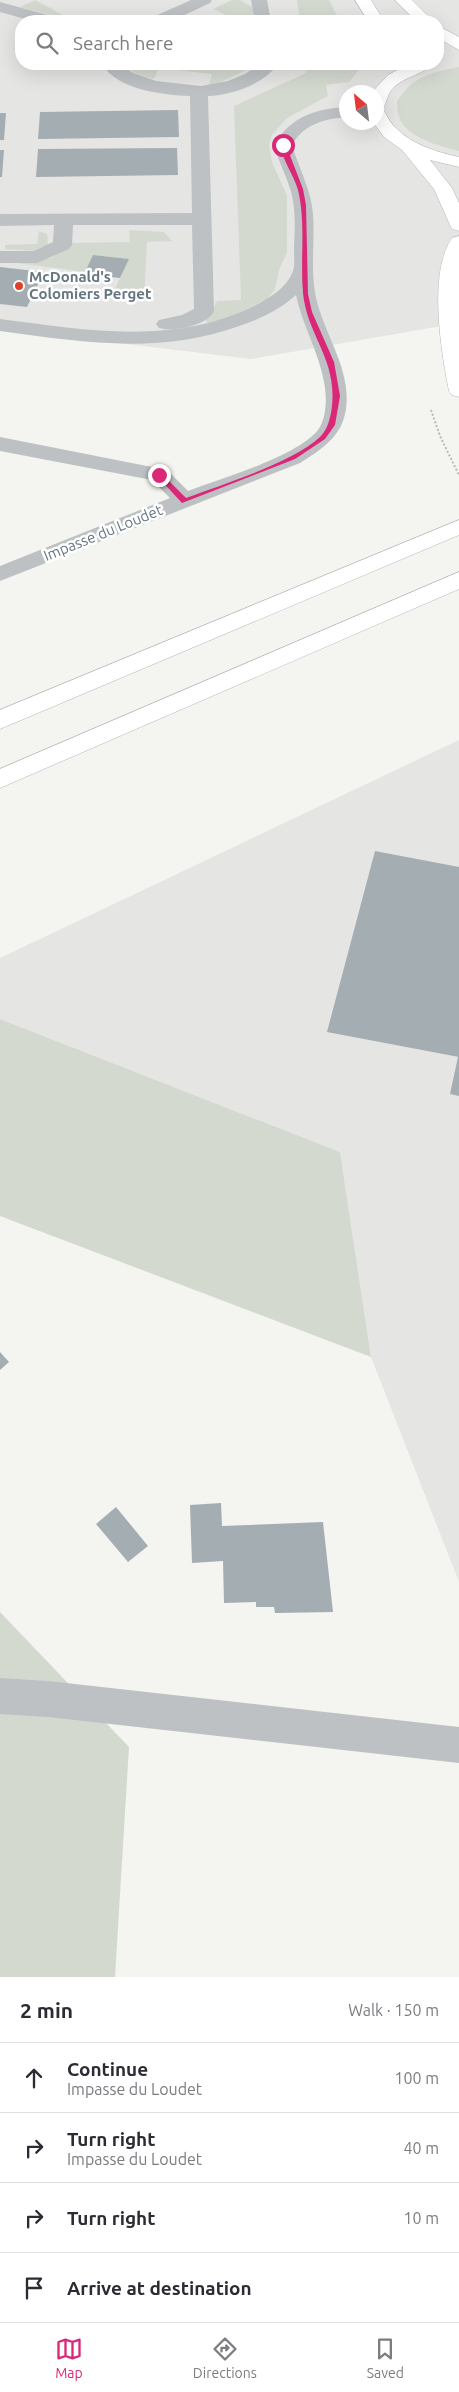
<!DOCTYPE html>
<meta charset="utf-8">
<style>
body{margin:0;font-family:Ubuntu,sans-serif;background:#f7f7f7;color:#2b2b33}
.compass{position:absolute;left:339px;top:85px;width:45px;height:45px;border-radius:50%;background:#fff;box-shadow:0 5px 20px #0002;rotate:332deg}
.stop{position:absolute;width:15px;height:15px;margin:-11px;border:4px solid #db2777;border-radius:50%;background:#fff}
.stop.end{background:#db2777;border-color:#fff;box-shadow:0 1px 5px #0008}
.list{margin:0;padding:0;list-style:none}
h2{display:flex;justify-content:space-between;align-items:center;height:65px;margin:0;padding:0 20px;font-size:21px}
h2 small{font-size:16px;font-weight:400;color:#7c7c81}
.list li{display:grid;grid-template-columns:32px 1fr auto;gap:15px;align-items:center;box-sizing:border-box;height:70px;padding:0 20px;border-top:1px solid #e1e1e2}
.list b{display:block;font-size:19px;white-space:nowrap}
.list p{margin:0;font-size:16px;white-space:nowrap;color:#7c7c81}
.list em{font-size:16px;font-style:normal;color:#7c7c81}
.icon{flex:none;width:28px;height:28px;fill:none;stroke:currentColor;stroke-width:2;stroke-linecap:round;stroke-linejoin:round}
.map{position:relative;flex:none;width:459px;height:1977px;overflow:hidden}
.search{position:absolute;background:#fff;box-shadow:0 5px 20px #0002;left:15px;right:15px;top:15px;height:55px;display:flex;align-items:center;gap:12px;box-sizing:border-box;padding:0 18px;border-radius:20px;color:#7c7c81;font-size:19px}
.sheet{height:345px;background:#fff}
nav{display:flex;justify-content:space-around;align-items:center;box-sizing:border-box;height:70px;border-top:1px solid #e1e1e2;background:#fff;font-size:14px;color:#7c7c81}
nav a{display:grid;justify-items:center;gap:2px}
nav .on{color:#db2777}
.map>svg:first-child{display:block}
.built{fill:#e5e5e4;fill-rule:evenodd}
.green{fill:#d4d9d0}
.building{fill:#a4adb1}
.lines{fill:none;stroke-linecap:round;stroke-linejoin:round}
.major-casing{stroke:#b0b5b8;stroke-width:1}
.highway-casing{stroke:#b0b4b7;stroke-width:1}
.path{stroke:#b7babc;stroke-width:2;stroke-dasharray:2 2;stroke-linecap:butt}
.minor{fill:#bdc1c4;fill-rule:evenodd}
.major{fill:#fff;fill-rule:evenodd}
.highway{fill:#fff;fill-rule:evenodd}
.route{fill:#db2777}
.poi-dot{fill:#dd4228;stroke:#fff;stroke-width:2}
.labels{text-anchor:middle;stroke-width:5;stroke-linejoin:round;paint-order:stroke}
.far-poi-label{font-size:15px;font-weight:bold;fill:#647680;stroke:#fff;text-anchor:start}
.far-street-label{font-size:15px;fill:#647680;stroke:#fff}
</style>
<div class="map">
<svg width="459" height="1977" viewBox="0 0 459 1977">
<rect width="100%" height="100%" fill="#f4f4f0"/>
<path class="built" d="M0 0H459V323L251 359 0 329ZM21 21H438V64H21ZM346 92H376V122H346Z
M459 740V1582L371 1357 340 1152 0 1019V958Z"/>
<path class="green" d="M35 0 74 21 20 7Z
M232 0H240L254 8 253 15H233V21H214L226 15 213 9Z
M297 0H329L340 21H300Z
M126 64H234L235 66 257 65 214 85 209 84 212 74 159 68 154 79 134 73Z
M305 64H361L358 71 349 82 326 85 328 96 287 118 272 135 269 145 272 162 287 196V252L279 270 275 289 268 298 233 316 209 325 205 319 212 310 217 301 241 300 234 106 306 73Z
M459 67V151C441 147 405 137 399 117 397 112 397 106 397 101 415 75 430 73 459 67Z
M129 230 164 232 172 241 147 242 144 302 112 296 128 259 93 255 85 272 18 263 20 261 51 258 72 243 130 242Z
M39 231 47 234 48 245 38 251 5 249V245L37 244Z
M0 1019 340 1152 371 1357 0 1216Z
M0 1612 129 1747 115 1977H0Z"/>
<path class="building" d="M178 110 179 137 38 139 40 112Z
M0 113H6L4 140H0Z
M177 148 178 175 36 177 38 149Z
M0 150H4L2 177H0Z
M93 255 129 259 120 278 84 274Z
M0 267 44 272 27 307 0 304Z
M375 851 459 867V1057L327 1032Z
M458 1057H459V1096L450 1094Z
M0 1352 9 1362 0 1370Z
M221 1503 222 1526 323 1522 333 1612 275 1613 274 1607H256V1602L224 1603 223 1561 192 1563 190 1505Z
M116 1507 148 1546 128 1562 96 1524Z"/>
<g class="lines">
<defs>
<path id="major" d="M355 0H371L384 21H368Z
M395 0H412L433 21H416Z
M438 26 459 37V50L438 38Z
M409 64H433C426 73 404 77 394 87 387 93 387 102 383 109 387 116 390 123 396 128 412 145 437 152 459 157V167L430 160 452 188 459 203V231L452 229 450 225 434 189 402 150 384 137 373 122H376V92H372L374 90 388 75Z
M459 236V397L452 395 449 391C441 351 428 273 452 238Z"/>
<path id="highway" d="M459 520V535L0 729V710Z
M459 572V589L0 788V769Z"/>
</defs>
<use href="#major" class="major-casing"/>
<use href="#highway" class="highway-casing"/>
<path class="path" d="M431 410 440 436 459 475"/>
<path class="minor" d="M191 0H212L210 3 172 21H151L153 17Z
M251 0H267L271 21H255Z
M0 2 55 17 57 21H32L0 12Z
M102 64H119L133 73 156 81 201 86 228 81 245 74 260 64H278C264 84 232 95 208 96L214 312C205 326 174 332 159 328L156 324 159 320 182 315 194 309 192 225H73L72 245 69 249 37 263H0V251H34L53 242 54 225 0 226V214L192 213 190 96C163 95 117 90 102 64Z
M346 107V117C324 119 304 124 292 145 299 169 311 189 313 214 315 242 310 270 316 298 325 337 354 373 345 414 340 438 319 451 300 463L0 581V566L170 498 152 480 0 451V437L167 470 188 491C222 478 296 457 318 430 327 417 327 397 324 382 319 352 302 325 296 295 279 310 260 319 239 326 160 355 81 342 0 331V319C86 330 173 346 254 306 269 298 287 288 293 271 295 265 294 255 294 248 295 228 296 207 290 188 285 173 278 160 274 145 290 117 315 109 346 107Z
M0 1678 48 1681 459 1727V1763L48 1717 0 1714Z"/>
<use href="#major" class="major"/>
<use href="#highway" class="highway"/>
</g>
<path class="route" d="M281 144 286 145 303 189 306 205 308 294 312 312 334 362 340 396 335 425 325 439 295 459 182 503 157 476V473H161L186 498C223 484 292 463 320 437 327 430 329 422 331 413 340 361 307 337 303 293 300 259 306 223 298 190 294 175 281 159 281 144Z"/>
<circle class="poi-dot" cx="19" cy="286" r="5"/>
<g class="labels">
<g class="far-poi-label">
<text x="29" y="282">McDonald's<tspan x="29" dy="17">Colomiers Perget</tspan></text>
</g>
<g class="far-street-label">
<text transform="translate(103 533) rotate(-22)" y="5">Impasse du Loudet</text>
</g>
</g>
</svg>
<svg class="compass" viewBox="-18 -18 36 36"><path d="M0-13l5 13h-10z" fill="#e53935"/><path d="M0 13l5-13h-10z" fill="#7c7c81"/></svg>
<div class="stop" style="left:283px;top:145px"></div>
<div class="stop end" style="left:159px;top:475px"></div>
<div class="search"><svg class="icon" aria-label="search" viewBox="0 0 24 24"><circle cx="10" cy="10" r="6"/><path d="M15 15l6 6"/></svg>Search here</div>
</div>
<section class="sheet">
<h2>2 min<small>Walk · 150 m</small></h2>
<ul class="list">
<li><svg class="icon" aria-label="ahead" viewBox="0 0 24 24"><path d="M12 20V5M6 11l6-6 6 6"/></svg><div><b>Continue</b><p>Impasse du Loudet</p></div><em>100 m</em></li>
<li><svg class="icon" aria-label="right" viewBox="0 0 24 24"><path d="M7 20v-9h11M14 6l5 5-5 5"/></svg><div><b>Turn right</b><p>Impasse du Loudet</p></div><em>40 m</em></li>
<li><svg class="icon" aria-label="right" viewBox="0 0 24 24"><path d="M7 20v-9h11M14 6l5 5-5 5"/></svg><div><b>Turn right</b></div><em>10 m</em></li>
<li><svg class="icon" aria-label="arrive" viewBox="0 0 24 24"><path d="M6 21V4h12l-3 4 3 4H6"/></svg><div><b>Arrive at destination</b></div></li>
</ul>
</section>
<nav>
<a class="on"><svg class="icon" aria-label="map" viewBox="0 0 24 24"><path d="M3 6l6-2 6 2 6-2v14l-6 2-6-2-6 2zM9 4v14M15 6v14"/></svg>Map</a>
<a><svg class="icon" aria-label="directions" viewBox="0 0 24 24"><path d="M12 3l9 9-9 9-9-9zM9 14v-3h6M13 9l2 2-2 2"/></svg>Directions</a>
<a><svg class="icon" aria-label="saved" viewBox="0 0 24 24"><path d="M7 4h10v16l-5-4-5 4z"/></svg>Saved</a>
</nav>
